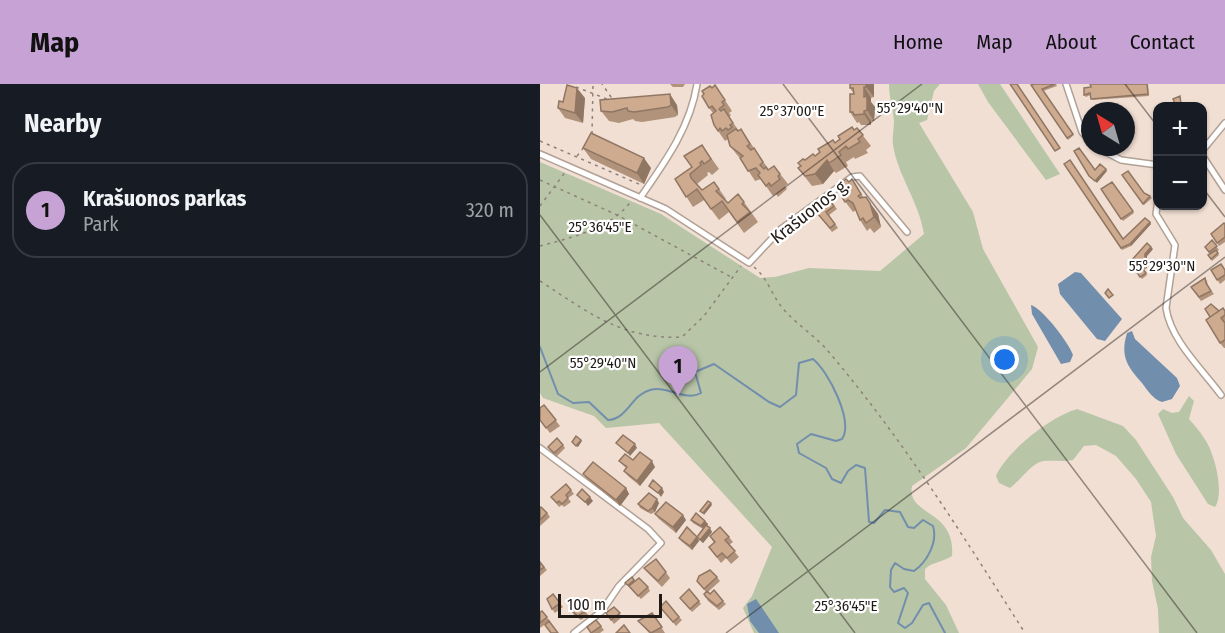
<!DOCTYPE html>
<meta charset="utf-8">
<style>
body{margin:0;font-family:"Fira Sans Condensed",sans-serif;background:#242831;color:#f1f3f6}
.controls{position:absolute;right:18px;top:18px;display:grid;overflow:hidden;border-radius:12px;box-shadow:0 2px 4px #0004}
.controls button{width:54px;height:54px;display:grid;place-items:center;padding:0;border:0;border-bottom:2px solid #363941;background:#171b24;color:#f1f3f6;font:30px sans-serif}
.compass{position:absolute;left:541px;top:18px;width:54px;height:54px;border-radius:50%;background:#171b24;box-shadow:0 2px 4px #0004;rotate:323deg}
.scale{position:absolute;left:18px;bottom:15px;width:104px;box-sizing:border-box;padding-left:6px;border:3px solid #211b17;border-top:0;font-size:16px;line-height:21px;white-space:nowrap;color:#211b17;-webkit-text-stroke:4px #fff;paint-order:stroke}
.you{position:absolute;left:465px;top:276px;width:21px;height:21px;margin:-15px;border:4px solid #fff;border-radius:50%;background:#1a73e8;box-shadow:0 0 0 9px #1a73e833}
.badge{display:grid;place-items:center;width:39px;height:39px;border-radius:50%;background:#c6a2d5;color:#111;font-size:20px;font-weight:700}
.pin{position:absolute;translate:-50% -50px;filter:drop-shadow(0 2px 3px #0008)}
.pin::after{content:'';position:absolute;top:32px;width:21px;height:18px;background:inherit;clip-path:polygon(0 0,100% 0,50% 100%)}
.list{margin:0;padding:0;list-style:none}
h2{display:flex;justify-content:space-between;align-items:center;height:78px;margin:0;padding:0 24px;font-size:26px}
h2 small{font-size:20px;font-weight:400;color:#9ea1a6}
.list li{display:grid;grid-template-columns:39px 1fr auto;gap:18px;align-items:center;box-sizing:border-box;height:96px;margin:0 12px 12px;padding:0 12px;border:2px solid #363941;border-radius:24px}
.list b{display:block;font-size:22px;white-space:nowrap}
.list p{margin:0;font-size:20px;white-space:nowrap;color:#9ea1a6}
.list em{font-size:20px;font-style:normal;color:#9ea1a6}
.map{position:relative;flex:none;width:685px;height:549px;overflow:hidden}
header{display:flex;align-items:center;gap:36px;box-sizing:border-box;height:84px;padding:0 30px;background:#c6a2d5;color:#111}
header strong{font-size:28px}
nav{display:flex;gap:33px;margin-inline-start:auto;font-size:21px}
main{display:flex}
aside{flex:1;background:#171b24}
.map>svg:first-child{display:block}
.green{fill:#b8c5a7}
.water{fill:#728ead}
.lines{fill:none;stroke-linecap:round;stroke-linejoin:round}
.stream{stroke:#728ead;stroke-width:2}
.minor-casing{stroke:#b2a195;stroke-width:8}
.path{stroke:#8d8179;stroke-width:1.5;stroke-dasharray:3 4.5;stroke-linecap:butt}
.minor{stroke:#fff;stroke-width:5}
.wall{fill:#b1927b}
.shaded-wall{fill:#907764}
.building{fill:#ceaa8f;stroke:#907764;stroke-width:1.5}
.ticks{fill:none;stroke:#211b17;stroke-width:1.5;stroke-opacity:0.45}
.labels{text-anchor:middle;stroke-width:4.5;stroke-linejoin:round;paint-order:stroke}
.street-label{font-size:18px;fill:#211b17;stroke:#fff}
.ticks-label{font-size:15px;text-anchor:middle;fill:#211b17;stroke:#fff;stroke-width:4.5;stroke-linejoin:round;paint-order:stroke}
</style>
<header>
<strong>Map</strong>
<nav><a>Home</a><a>Map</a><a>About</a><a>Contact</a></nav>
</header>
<main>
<aside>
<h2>Nearby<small></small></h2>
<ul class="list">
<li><span class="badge">1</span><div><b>Krašuonos parkas</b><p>Park</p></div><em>320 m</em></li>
</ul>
</aside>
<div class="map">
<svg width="685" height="549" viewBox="0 0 685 549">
<rect width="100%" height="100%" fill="#f1dfd3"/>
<path class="green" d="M349 0H400L394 7 387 36 379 39 433 128 443 165 498 263 492 285 426 364 372 402C366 432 416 425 412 472 403 478 392 478 385 485V495L406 521 419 549H214L203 524 212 512 232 463 119 339 66 344 54 332 3 314 0 309V78L121 130 220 194 235 193 269 184 340 187 384 150C379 118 358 92 353 61 352 53 354 45 354 37 353 23 349 15 349 0Z
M438 0H460L520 90 506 96 448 18Z
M649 312 654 317 649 335C654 341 660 347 664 354 674 367 685 409 675 423L668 420 636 370 618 330 623 325 632 329 639 328Z
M537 325 583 342 596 356 633 413 643 434 671 466 685 490V549H619L618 525 612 497 611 473 616 452 611 418 596 395 576 372 556 361 544 362 533 376C522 378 513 376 504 377 492 378 480 397 470 404L459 399 456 392C467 367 510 333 537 325Z"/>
<path class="water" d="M535 188 541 189 582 235 565 257 557 255 520 210 518 200Z
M491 221C503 225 529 259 533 271L530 278 521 280 492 230Z
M592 247 595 255 637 294 640 302 632 315 622 318C613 315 608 307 602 299 587 282 580 272 587 249Z
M216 515 239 549H219L210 537 207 520Z"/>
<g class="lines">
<path class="stream" d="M0 263 18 310 33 319 49 318 68 336C88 335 91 311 110 306 128 301 145 318 161 309L155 288 174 280 229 318 240 323 256 311 259 279 273 275C288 287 314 337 302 355L296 357 271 350 257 360 259 369 286 384 292 395 301 399 308 387 316 381 325 384 329 438 334 439 345 426 360 428 368 443 374 444 383 436 393 442C398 458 387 478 374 487L364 485 355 479 351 486 350 503 354 508 364 504 368 509 358 539 365 544 372 539 383 521 389 519 405 549"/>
<defs>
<path id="minor" d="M526 0 542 48 550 57
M556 63 581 76 618 81
M662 67 685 39
M0 70 126 125 209 179 241 145 312 93 320 92 367 148
M662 71 685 106
M100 114C125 78 150 44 157 0
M618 115 616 130 635 161 626 224C631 257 662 285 681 311
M0 364 108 445 121 459 79 502 62 527 34 549"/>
</defs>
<use href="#minor" class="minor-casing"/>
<path class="path" d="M36 3 67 15 71 13 62 0
M52 50 53 0
M0 57 101 101
M37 72 45 62
M0 96 77 131 191 193
M0 122 26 87
M0 162C30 154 73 144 91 117
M214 183C228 194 232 213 245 227 258 241 276 253 288 267 363 355 423 452 485 549
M0 197C48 228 82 256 142 253L164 232 201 182"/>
<use href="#minor" class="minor"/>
</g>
<path class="wall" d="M130 0H145L143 3H133Z
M334 0V13L331 14V18L335 23 334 37H331V41H321L319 38 317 39 310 28 314 10 310 4Z
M495 0H516L517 2 503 7 534 51 528 56 491 1Z
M550 0H608L609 12 552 16 550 11 546 13 544 11 551 3Z
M175 1 192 27 189 29 191 31 189 33 199 47 201 45 229 86 234 82 248 100 245 102 247 105 238 113 236 110 233 112 221 95 215 97 201 75 198 72 190 62 188 55 185 57 174 41 173 29 169 24 172 4Z
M45 14 43 39 25 34 18 24 23 18Z
M137 21 138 31 135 33 102 38 95 37 93 35 79 39 69 37 61 27Z
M317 44 331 62 326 66 328 69 315 75 314 73 306 78 308 82 296 89 294 87 283 100 272 102 258 84 265 76 275 72Z
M162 61 179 85 172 91 169 88 167 89 168 91 157 100 162 106 179 105 186 115 185 116 188 119 204 118 218 138 204 149 189 128 179 136 164 116 153 123 135 95 152 83 144 72Z
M43 64 111 84 104 100 51 75Z
M524 80 583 155 610 138 611 140 591 162 582 166Z
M584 93 604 109 610 112 612 114 604 121Z
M312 95 324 114 330 119 338 130 341 143 334 149 330 144 327 147 320 136 316 126 313 128 301 112 309 98Z
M572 98 594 129 583 137 561 105Z
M288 114 297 125 289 131 298 144 292 148 277 129 283 125Z
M685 140V158L679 162 671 150Z
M672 156 679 166 677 167 679 171 672 177 668 171 670 170 665 163Z
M613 165 607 172V184L604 186 607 191 602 195 590 178Z
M685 185V196L680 200 671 186Z
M665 194 667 197 668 203 674 210 661 217 651 203Z
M679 227 685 228V264H684L680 259 670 233Z
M4 321 20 342 10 349 0 336Z
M23 361 25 364 16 373 8 363Z
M93 376 115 383 100 402 88 392 84 387 86 384 79 377Z
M43 390 86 404 89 410 80 422 47 395Z
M31 406 34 410 28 414 31 418 24 423 22 421 19 423 11 413Z
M119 419 115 428 111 430 100 424 98 420Z
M0 424 7 429 10 433 0 442Z
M115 430 146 436 136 449 119 435Z
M151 436 165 437 168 440 167 442 172 448 163 459 157 453 163 445 153 439Z
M170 452 189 453 193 458 189 461 199 473 191 480 186 474 181 479 169 463 174 459Z
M157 453 159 457 152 466 141 457 139 454Z
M116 475 130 494 122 503 108 489 104 484Z
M0 478 7 486 0 492Z
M92 493 95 497 108 503 110 507 101 515 85 499Z
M177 493 180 497 168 508 170 510 183 517 186 520 179 526 168 517 166 513V508L157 497Z
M13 510 23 523 15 529 12 525Z
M140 514 159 517 161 520 152 528Z
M37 516 48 531 41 536 34 531 32 527 36 523Z
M74 523 82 533 74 540 66 529Z
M120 523 139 533 142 536 136 542Z
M2 527 10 537 0 544V528Z
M112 529 125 549H109L98 537Z
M56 536 64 546 60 549H51Z"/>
<path class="shaded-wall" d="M326 0H334V13L326 3Z
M324 3 331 14V18L335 23 334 37 327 26Z
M37 4 45 14 43 39 35 29Z
M130 10 137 21 138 31 131 21Z
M324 27 331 37V41L324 30Z
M104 74 111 84 104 100 97 89Z
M287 76 294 87 283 100 275 90Z
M566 85 567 87 557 99 555 97Z
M330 119 338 130 341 143 334 133Z
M610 138 611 140 591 162 590 160Z
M611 163 613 165 607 172V184L605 182V170Z
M41 356 42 357 38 363 36 362Z
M95 360 97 364 90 372 88 369Z
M112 377 115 383 100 402 97 397Z
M86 404 89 410 80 422 76 416Z
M122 404 124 408 121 413 118 409Z
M50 413 53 417 48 422 45 418Z
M117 415 119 419 115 428 112 424Z
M171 419 172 421 164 431 163 429Z
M143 431 146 436 136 449 133 443Z
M165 437 168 440 164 445 161 442Z
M170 444 172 448 163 459 160 456Z
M157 453 159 457 152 466 150 462Z"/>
<path class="building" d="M310 0H326V3H324V13L327 12V26L324 27V30L314 31 313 28H310V10H314L313 4H310Z
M470 0H477L520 64 515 67Z
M495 0H515L502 5 533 50 527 54 491 1Z
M550 0H607L608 10 551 15 550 9 544 11V4L551 3Z
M27 1 37 4 35 29 18 24 19 17 23 18Z
M175 1 185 16 182 18 184 21 179 25 181 27 184 25 193 39 190 41 192 43 188 46 186 44 182 47 180 44 178 47 174 41 171 31 176 27 172 22 169 24 162 12 164 10 162 7 170 2 172 4Z
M130 10 131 21 128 23 94 28 88 27 87 24 72 28 61 27 60 16Z
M640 12 641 20 636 22 633 15Z
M312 43 314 46 317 44 323 51 318 55 320 58 308 65 306 62 299 68 301 71 289 79 287 76 275 90 265 92 258 84 261 82 258 79 263 75 265 76 273 70 275 72 280 68 278 65 293 56 295 59 300 55 298 52Z
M196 45 198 47 201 45 210 60 207 62 211 66 214 64 223 78 220 81 224 85 226 83 228 86 234 82 240 90 238 92 240 95 231 102 229 99 226 102 218 91 220 89 216 84 208 87 200 74 203 72 190 62 187 51Z
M51 49 104 74 97 89 43 64Z
M162 61 171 75 164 80 162 77 160 79 161 81 150 90 151 94 162 106 174 98 179 105 176 107 188 119 198 110 204 118 202 120 210 128 197 138 182 117 171 125 157 105 146 113 135 95 152 83 144 72Z
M539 64 555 86 560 80 566 85 555 97 549 92 534 67Z
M530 76 583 155 605 134 610 138 590 160 581 164 524 80Z
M588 87 604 109 610 112 603 120 582 91Z
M306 95 309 98 312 95 321 110 318 112 320 114 326 113 330 119 334 133 326 139 323 134 320 136 313 119 308 116 305 118 301 112 299 101Z
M572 98 593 127 581 135 561 105Z
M288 114 294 122 286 128 295 140 290 144 277 129 283 124 280 120Z
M684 139 685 140V153L677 159 671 150Z
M672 156 677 162 669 168 665 163Z
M607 159 611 163 605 170V182L602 184 606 189 600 193 590 178Z
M676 166 678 169 671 175 668 171Z
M681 180 685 186V191L677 196 671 186Z
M665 194 666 199 671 207 659 213 651 203Z
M568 205 573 211 569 214 565 209Z
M671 220 679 227 670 233 665 225Z
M683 224 685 227V231L681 234 685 239V256L680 259 666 236Z
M4 321 16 336 6 344 0 336V324Z
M83 351 95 360 88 369 76 359Z
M36 352 41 356 36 362 32 358Z
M17 354 23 361 14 369 8 363Z
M100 368 112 377 97 397 84 387 87 383 79 377 85 370 93 376Z
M53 378 86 404 76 416 43 390Z
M113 396 122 404 118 409 109 402Z
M26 400 31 406 26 411 28 414 22 420 19 417 17 419 11 413Z
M42 405 50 413 45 418 37 411Z
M109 409 117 415 112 424 108 427 98 420Z
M168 417 171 419 163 429 160 427Z
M126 418 143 431 133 443 115 430Z
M1 423 7 429 0 436V424Z
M156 429 165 437 161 442 151 436Z
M166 441 170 444 160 456 157 453Z
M147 443 157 453 150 462 139 454Z
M180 443 189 453 185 456 195 467 187 474 182 469 177 473 169 463 175 458 170 452Z
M116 475 126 488 118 497 104 484Z
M0 478 4 483 0 486Z
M170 486 177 493 164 505 157 497 159 492Z
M92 493 94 496 88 501 85 499Z
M99 494 108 503 98 512 89 502Z
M149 505 159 517 150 525 140 514Z
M174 506 183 517 177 522 166 513 164 510 167 507 170 510Z
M13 510 20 519 12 525 7 515Z
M37 516 45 527 38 532 32 527 36 523 33 519Z
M126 517 139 533 133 538 120 523Z
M74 523 80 529 71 536 66 529Z
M2 527 7 533 0 539V528Z
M112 529 122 543 111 549 98 537Z
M56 536 61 542 51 549 47 543Z
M9 537 18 549H11L5 541Z
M84 541 90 549H76Z"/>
<path class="ticks" d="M243 0 657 549M585 0 618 43M662 103 685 133M0 131 315 549M0 288 382 0M186 549 685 173"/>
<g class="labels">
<g class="street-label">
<text transform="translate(270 127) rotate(-38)" y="6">Krašuonos g.</text>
</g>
</g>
<g class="ticks-label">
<text x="370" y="29">55°29'40"N</text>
<text x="252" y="32">25°37'00"E</text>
<text x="60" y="148">25°36'45"E</text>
<text x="622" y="187">55°29'30"N</text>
<text x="63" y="284">55°29'40"N</text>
<text x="306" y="527">25°36'45"E</text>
</g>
</svg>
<div class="controls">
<button>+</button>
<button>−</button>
</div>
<svg class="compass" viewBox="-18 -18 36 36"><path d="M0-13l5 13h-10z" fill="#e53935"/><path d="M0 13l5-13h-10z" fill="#9ea1a6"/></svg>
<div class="scale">100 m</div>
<div class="you"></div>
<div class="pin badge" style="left:138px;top:312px">1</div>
</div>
</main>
